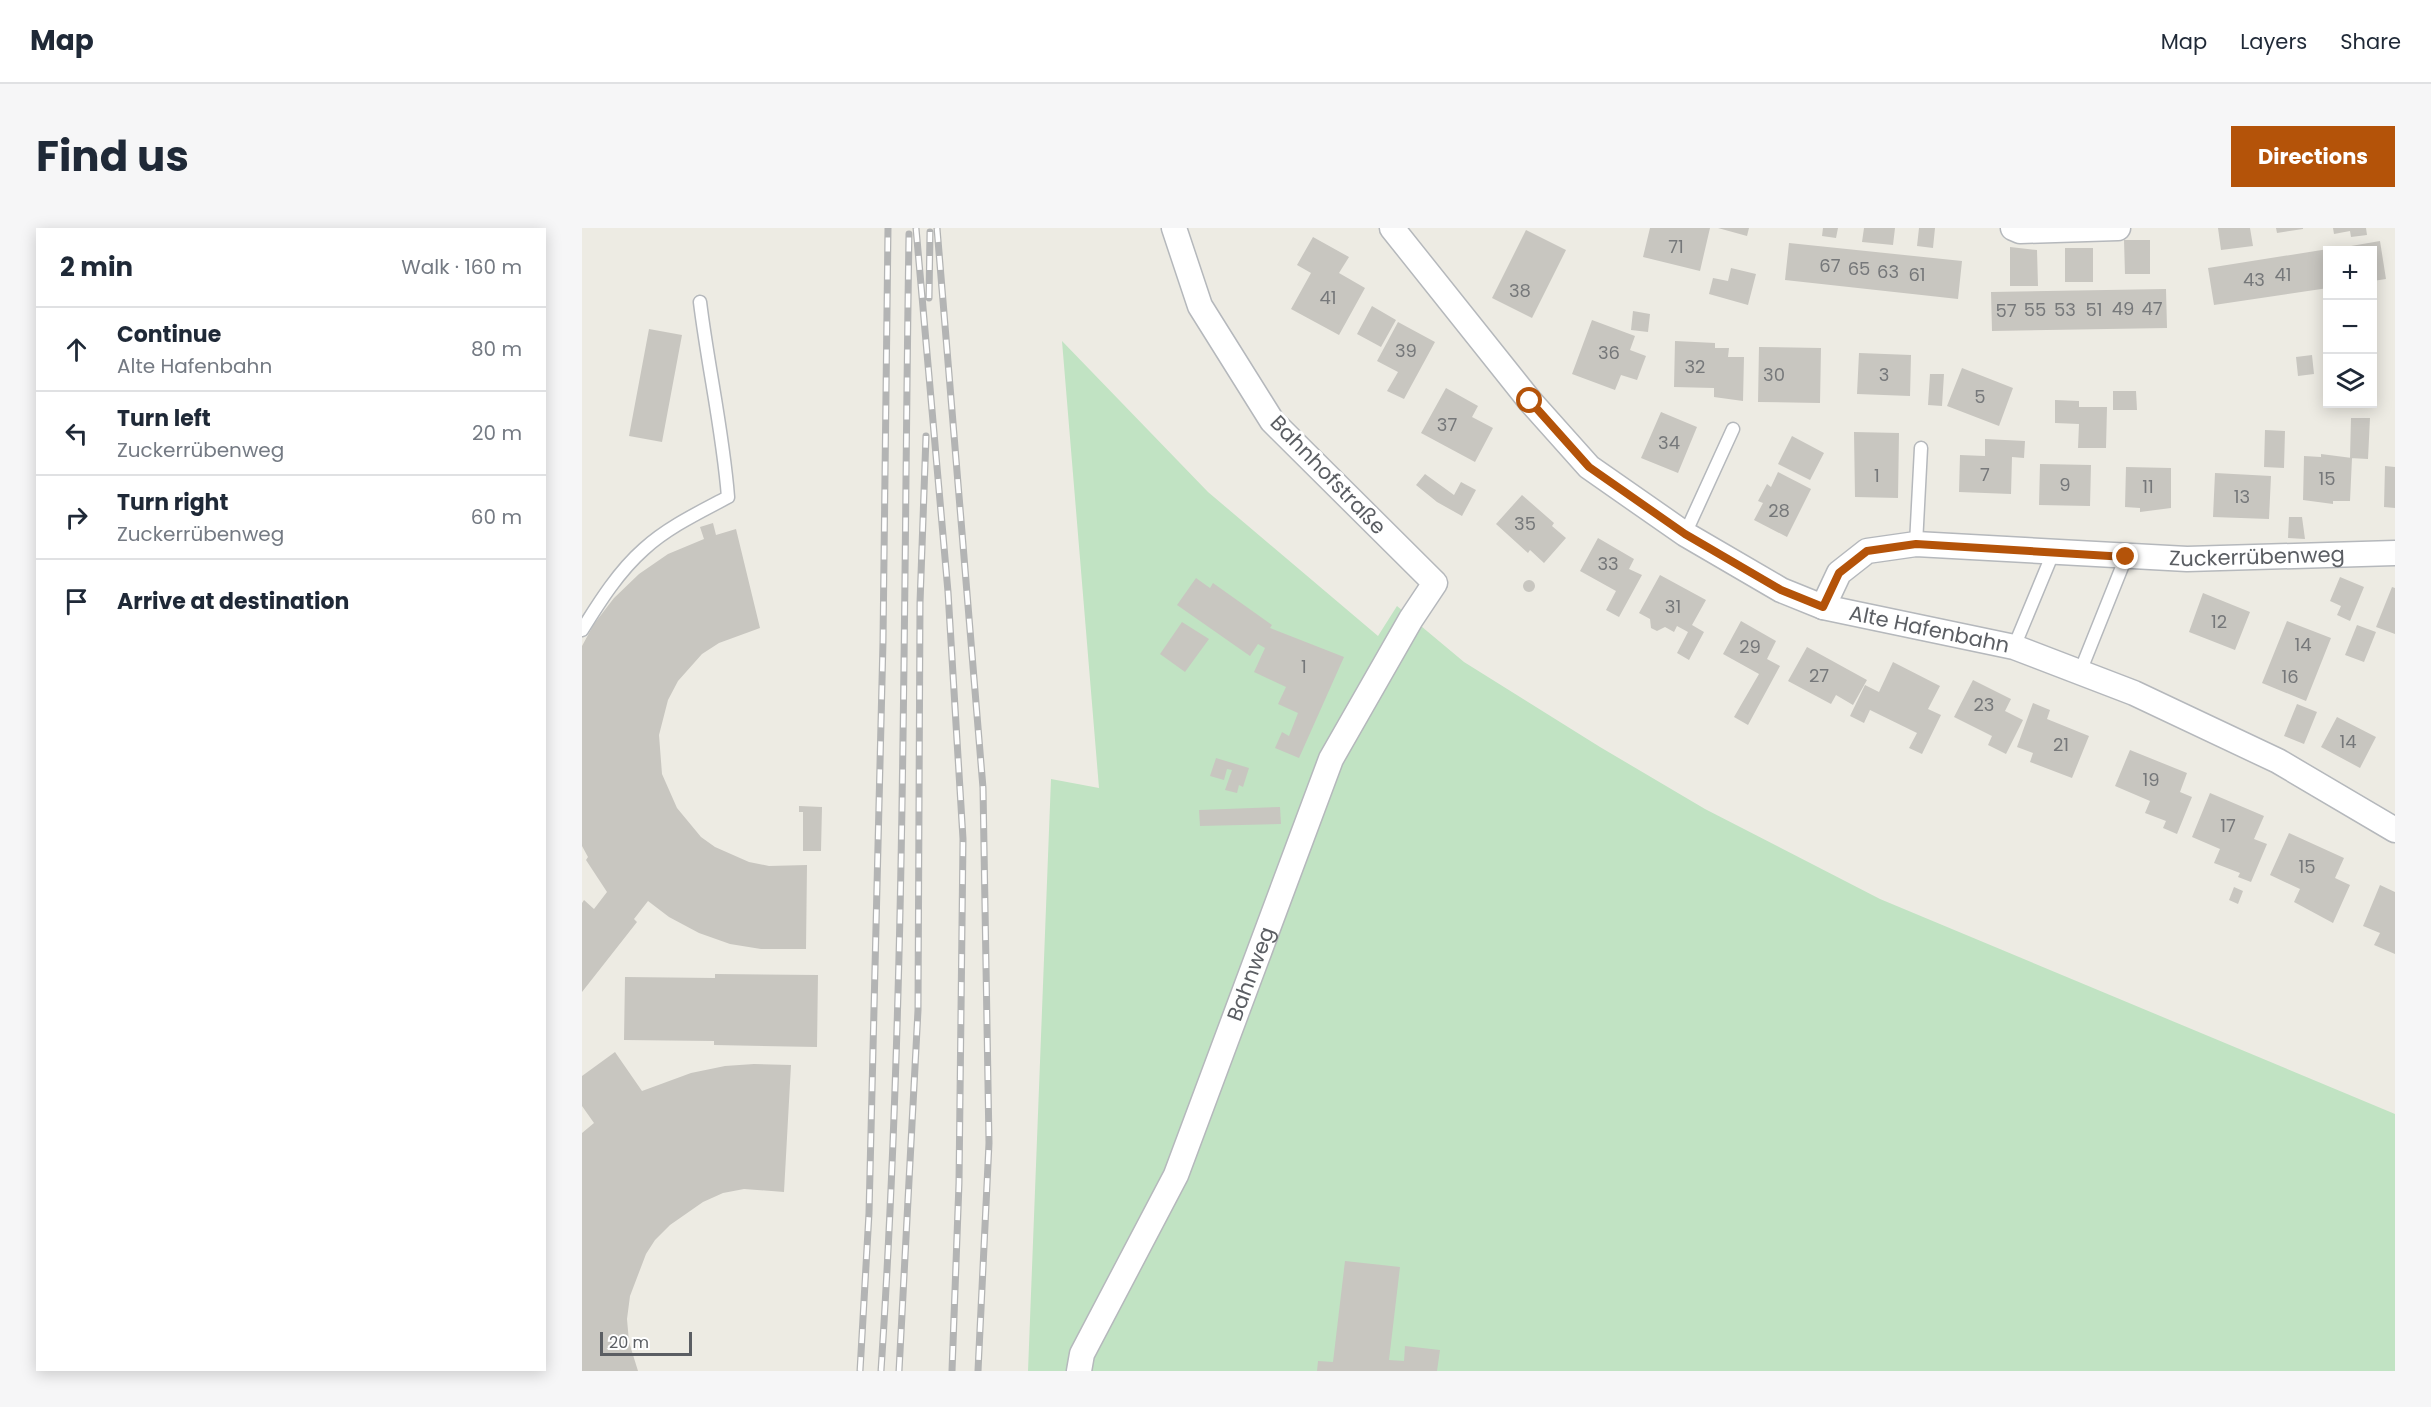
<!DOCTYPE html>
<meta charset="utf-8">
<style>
body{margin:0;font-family:Poppins,sans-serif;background:#f6f6f7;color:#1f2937}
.controls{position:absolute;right:18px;top:18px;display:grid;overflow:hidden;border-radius:0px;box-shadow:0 3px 15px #0003}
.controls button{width:54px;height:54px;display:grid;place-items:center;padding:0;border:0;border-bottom:2px solid #e0e1e3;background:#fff;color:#1f2937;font:30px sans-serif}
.scale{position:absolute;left:18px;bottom:15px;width:92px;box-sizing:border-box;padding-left:6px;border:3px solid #5b5e63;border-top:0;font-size:16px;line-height:21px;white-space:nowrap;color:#5b5e63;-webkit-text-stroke:4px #fff;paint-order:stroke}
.stop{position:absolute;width:18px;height:18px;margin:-14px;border:4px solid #b45309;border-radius:50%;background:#fff}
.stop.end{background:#b45309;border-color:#fff;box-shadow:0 2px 6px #0008}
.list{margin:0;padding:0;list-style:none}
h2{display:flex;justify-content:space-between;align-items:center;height:78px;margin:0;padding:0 24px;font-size:26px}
h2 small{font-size:20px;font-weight:400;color:#747a83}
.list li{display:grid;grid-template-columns:39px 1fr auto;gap:18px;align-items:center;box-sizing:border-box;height:84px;padding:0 24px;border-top:2px solid #e0e1e3}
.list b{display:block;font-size:22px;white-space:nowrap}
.list p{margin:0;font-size:20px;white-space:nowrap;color:#747a83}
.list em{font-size:20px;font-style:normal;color:#747a83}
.icon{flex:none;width:33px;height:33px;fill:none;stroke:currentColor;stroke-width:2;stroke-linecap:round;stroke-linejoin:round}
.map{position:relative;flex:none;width:1813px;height:1143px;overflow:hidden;border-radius:0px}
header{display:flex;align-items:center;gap:36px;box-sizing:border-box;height:84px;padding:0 30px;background:#fff;border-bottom:2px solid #e0e1e3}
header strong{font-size:28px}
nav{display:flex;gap:33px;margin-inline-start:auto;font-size:21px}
.intro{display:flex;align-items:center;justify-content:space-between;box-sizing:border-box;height:144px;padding:0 36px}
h1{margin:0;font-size:42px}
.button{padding:15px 27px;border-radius:0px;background:#b45309;color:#fff;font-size:21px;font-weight:700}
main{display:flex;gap:36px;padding:0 36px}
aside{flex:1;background:#fff;border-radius:0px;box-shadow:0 3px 15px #0003}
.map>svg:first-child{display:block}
.green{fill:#c1e3c3}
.building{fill:#c8c6c0}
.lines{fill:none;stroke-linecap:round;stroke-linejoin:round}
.lane-casing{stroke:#b5b8bc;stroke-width:15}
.street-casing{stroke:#b5b8bc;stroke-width:27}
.lane{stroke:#fff;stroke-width:12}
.street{stroke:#fff;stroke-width:24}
.rail-casing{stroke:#b3b4b4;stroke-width:7}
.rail{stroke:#fff;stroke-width:4.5;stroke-dasharray:14;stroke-linecap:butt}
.route{stroke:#b45309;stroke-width:8}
.labels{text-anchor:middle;stroke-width:6;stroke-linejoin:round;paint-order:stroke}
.number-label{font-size:18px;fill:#76787a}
.street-label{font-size:21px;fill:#5b5e63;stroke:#fff}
</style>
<header>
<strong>Map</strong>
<nav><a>Map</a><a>Layers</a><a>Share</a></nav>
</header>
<div class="intro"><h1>Find us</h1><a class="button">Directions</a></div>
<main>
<aside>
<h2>2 min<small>Walk · 160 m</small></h2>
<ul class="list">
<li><svg class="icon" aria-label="ahead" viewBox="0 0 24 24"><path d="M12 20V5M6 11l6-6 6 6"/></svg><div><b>Continue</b><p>Alte Hafenbahn</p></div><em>80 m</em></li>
<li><svg class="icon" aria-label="left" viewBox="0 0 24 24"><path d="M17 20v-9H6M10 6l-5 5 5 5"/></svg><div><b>Turn left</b><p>Zuckerrübenweg</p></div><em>20 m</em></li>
<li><svg class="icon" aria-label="right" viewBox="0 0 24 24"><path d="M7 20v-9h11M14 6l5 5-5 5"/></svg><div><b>Turn right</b><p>Zuckerrübenweg</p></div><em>60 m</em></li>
<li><svg class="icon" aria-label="arrive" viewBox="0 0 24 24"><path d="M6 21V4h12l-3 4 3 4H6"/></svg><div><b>Arrive at destination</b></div></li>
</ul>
</aside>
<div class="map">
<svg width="1813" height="1143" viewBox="0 0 1813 1143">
<rect width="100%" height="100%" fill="#edebe3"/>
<path class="green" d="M480 113 626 264 796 408 815 378 882 434 1018 519 1123 581 1298 671 1813 886V1143H446L469 551 517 560Z"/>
<path class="building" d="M1068 0H1128L1118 43 1061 29Z
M1136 0H1167L1165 8Z
M1241 0H1256L1254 10 1240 8Z
M1282 0H1313L1311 17 1280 14Z
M1337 0H1353L1351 20 1335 18Z
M1636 0H1668L1671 18 1639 22Z
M1694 0H1721V1L1695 5Z
M1751 0H1784L1785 7 1769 9 1768 3 1752 6Z
M944 2 984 22 950 90 910 70Z
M731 9 767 29 757 45 783 60 757 107 709 81 729 45 715 37Z
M1542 12H1568V46H1543Z
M1798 13 1804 51 1791 53V22H1746Z
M1207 15 1380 33 1376 71 1203 52Z
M1428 19 1455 22 1456 58H1428Z
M1483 20H1511V54H1483Z
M1746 21V60L1632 77 1626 40Z
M1149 40 1174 46 1166 77 1127 66 1131 50 1146 53Z
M1584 61 1585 100 1410 103 1409 64Z
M790 78 814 92 799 119 775 106Z
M1051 83 1068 86 1066 104 1049 102Z
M1010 92 1053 108 1048 122 1064 128 1055 152 1039 147 1033 162 990 146Z
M816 94 853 114 822 171 805 163 816 144 795 133Z
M67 101 100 107 80 214 47 208Z
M1093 113 1133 115V120H1147L1146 129H1162L1161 173 1132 169V160L1092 159Z
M1177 119 1239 120 1238 175 1176 174Z
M1277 125 1329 127 1328 168 1275 166Z
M1730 127 1732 146 1716 148 1714 129Z
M1380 140 1431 160 1417 198 1365 178Z
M1348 146H1362L1360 178 1346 177Z
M864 160 896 178 890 189 911 200 893 234 839 205Z
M1531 163H1554L1555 182H1531Z
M1473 172 1497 173V179H1525L1524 220H1496L1497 196 1473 195Z
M1079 184 1115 199 1096 245 1059 230Z
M1769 190H1788L1786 231 1768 230Z
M1683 202 1703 203 1702 240 1682 239Z
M1272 204 1317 205 1316 270 1273 269Z
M1210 208 1242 225 1228 252 1196 236Z
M1403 211 1443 213 1442 230 1430 229 1429 266 1377 264 1378 227 1403 228Z
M1739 226 1770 230 1768 273H1751V276L1721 272 1722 228 1739 229Z
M1458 236 1509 237 1508 278 1457 277Z
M1803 238 1813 239V280L1802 279Z
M1544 239 1589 240V280L1558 284V280L1543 279Z
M1196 244 1229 261 1205 309 1172 292 1181 275 1176 273 1185 256 1189 259Z
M1633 245 1689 248 1687 291 1631 289Z
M843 246 872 267 879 254 894 262 880 288 855 274 834 257Z
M940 267 972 295 970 298 984 310 962 335 948 322 946 325 914 296Z
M1707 289H1720L1723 311 1706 310Z
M131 295 134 307 154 301 178 400 137 415 120 426 96 453 86 472 77 507 80 546 95 580 119 609 133 619 167 634 187 638 225 637 224 721H179L148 716 117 705 87 689 66 673 52 691 55 694 0 764V675L2 672 12 681 25 664 4 632 6 629 0 618V418L12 396 32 370 57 346 86 326 122 311 118 299Z
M1016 310 1052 331 1047 341 1060 347 1037 389 1024 382 1034 363 998 343Z
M1078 347 1124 372 1110 397 1122 404 1107 432 1095 425 1106 404 1095 398 1092 404 1083 399 1075 403 1069 400 1068 391 1057 385Z
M1758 349 1782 359 1768 393 1755 387 1759 378 1748 373Z
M614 350 628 360 631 355 690 397 688 400 762 429 717 530 693 520 700 504 707 508 716 485 696 476 704 459 672 444 683 420 676 416 668 428 595 377Z
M941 358a6 6 0 1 1 12 0a6 6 0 1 1-12 0Z
M1810 359 1813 360V406L1794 399Z
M1621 365 1668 384 1653 422 1607 404Z
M1159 393 1194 413 1185 431 1198 438 1166 497 1152 489 1177 446 1141 426Z
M1705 393 1749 410 1724 473 1680 455Z
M600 394 627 411 603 444 578 426Z
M1775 397 1794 404 1782 434 1763 427Z
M1225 419 1285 452 1271 477 1254 467 1249 476 1206 453Z
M1311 434 1358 458 1346 481 1359 487 1340 526 1327 520 1335 505 1288 482 1282 495 1268 488 1283 457 1297 464Z
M1391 452 1429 471 1423 483 1441 492 1424 526 1406 517 1410 508 1372 489Z
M1451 475 1468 482 1465 491 1507 508 1490 550 1448 534 1451 525 1435 519Z
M1715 476 1735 484 1722 516 1702 508Z
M1755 489 1794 509 1778 540 1739 519Z
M1548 522 1605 545 1598 564 1610 569 1595 606 1581 600 1584 593 1563 585 1568 573 1533 558Z
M634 530 667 540 661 559 657 557 655 565 643 562 650 542 645 541 642 552 628 548Z
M1628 565 1682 588 1672 611 1685 616 1669 654 1656 649 1658 645 1632 635 1638 621 1610 609Z
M217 578 240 579 239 623H221V584H217Z
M698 579 699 596 618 598 617 582Z
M1707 605 1762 630 1753 650 1768 657 1751 695 1712 674 1718 661 1688 647Z
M1798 657 1813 664V726L1792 717 1798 705 1781 698Z
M1652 659 1661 663 1656 676 1647 672Z
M133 746 236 747 235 819 132 817V813L42 812 43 749 133 750Z
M33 824 60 863 109 845 143 838 172 836 209 837 202 964 162 961 141 965 121 974 88 997 73 1012 64 1026 48 1068 45 1091 47 1114 56 1143H0V905L12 895 0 878V848Z
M763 1033 818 1039 807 1132 822 1133 823 1118 858 1122 855 1143H735L736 1133 751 1134Z"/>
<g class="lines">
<defs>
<path id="lane" d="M1103 306 1151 201
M1334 316 1339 220
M0 402C18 373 37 343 62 321 86 299 118 284 146 269 141 204 126 139 118 74
M1432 419 1471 325
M1498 444 1544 329"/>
<g id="street">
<path id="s1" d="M810 0 948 173 1007 239 1103 306 1199 362 1241 379 1432 419 1552 465 1696 533 1813 602"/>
<path d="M1431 0 1438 3 1536 0"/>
<path id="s2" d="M1241 379 1257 345 1285 323 1334 316 1605 331 1813 325"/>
<path id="s3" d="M497 1143 500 1126 594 947 749 531 829 391 853 355 690 193 618 78 592 0"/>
</g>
</defs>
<use href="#lane" class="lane-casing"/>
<use href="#street" class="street-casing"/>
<use href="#lane" class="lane"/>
<use href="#street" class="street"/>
<defs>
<path id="rail" d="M334 0 366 364 381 611 377 955 370 1143
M355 0 401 560 407 915 396 1143
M347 70 348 4
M278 1143 287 985 301 413 306 0
M299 1143C324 765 321 385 327 6
M317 1143 336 782 338 375 344 208"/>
</defs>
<use href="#rail" class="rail-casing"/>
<use href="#rail" class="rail"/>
</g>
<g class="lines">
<path class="route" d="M948 173 1007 239 1103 306 1199 362 1241 379 1257 345 1285 323 1334 316 1544 329"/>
</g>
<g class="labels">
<g class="number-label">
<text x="1094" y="25">71</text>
<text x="1248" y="44">67</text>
<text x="1277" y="47">65</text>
<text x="1306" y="50">63</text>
<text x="1335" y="53">61</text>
<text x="1701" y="53">41</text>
<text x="1672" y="58">43</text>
<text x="938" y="69">38</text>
<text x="746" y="76">41</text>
<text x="1541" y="87">49</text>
<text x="1570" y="87">47</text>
<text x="1453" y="88">55</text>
<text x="1483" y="88">53</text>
<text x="1512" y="88">51</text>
<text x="1424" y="89">57</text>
<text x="824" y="129">39</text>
<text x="1027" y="131">36</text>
<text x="1113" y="145">32</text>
<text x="1192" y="153">30</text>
<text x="1302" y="153">3</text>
<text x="1398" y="175">5</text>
<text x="865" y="203">37</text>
<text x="1087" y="221">34</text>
<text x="1403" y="253">7</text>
<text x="1295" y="254">1</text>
<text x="1745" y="257">15</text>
<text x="1483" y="263">9</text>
<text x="1566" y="265">11</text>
<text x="1660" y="275">13</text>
<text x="1197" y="289">28</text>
<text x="943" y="302">35</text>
<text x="1026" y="342">33</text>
<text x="1091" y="385">31</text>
<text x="1637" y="400">12</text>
<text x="1721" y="423">14</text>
<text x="1168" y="425">29</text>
<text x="722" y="445">1</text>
<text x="1237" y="454">27</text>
<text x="1708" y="455">16</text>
<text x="1402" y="483">23</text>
<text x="1766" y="520">14</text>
<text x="1479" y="523">21</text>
<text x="1569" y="558">19</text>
<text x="1646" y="604">17</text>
<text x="1725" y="645">15</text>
</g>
<g class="street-label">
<text transform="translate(746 247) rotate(46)" y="7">Bahnhofstraße</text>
<text dy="7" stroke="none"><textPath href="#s2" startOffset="464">Zuckerrübenweg</textPath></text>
<text dy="7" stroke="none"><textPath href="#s1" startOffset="692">Alte Hafenbahn</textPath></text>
<text dy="7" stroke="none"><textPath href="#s3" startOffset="434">Bahnweg</textPath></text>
</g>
</g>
</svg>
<div class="controls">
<button>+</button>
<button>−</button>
<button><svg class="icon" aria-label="layers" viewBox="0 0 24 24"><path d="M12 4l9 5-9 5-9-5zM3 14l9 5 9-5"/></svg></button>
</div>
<div class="scale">20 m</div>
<div class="stop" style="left:948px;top:173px"></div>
<div class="stop end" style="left:1544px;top:329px"></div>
</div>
</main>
